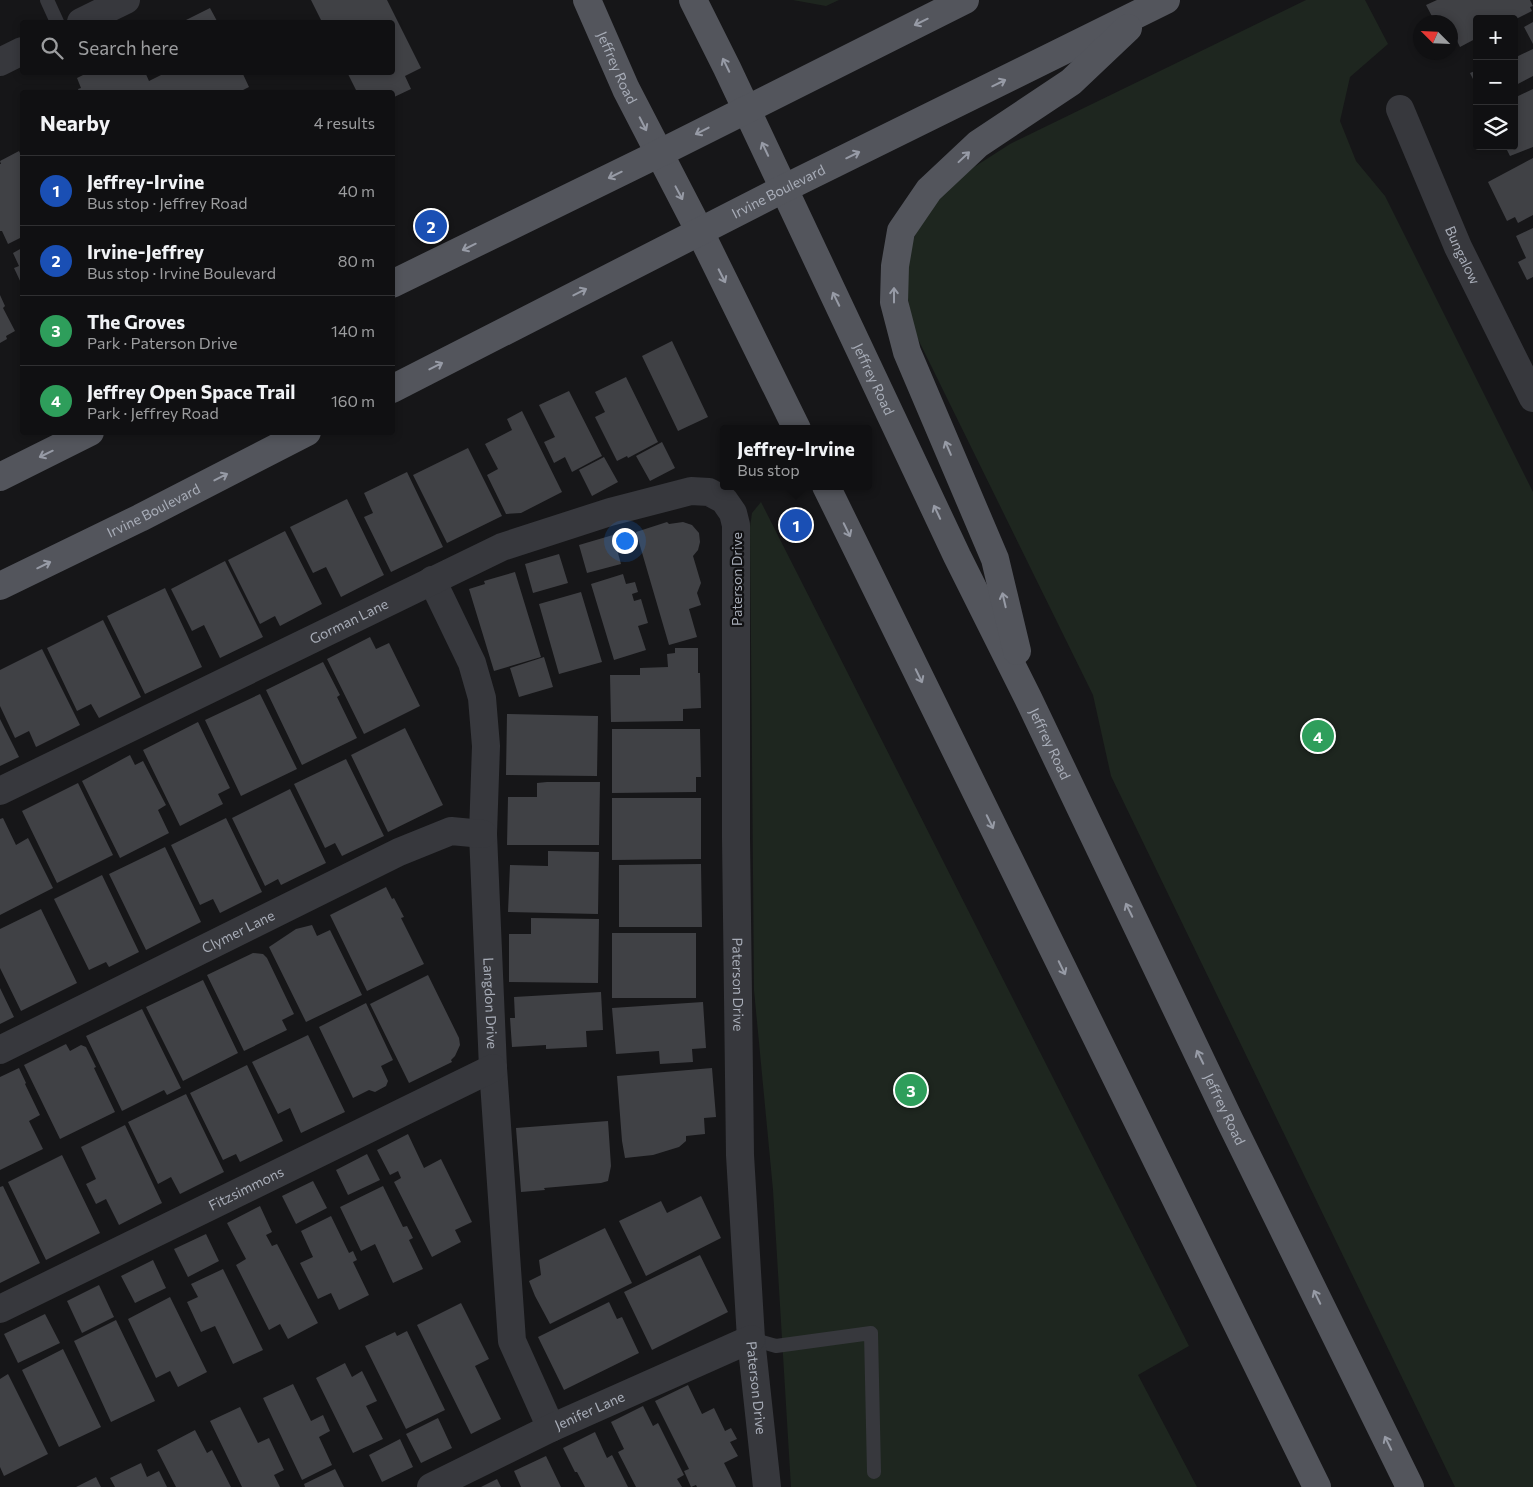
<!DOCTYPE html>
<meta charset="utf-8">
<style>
body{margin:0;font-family:Commissioner,sans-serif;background:#1e1e20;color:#f1f3f6}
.controls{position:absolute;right:15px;top:15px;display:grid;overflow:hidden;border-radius:5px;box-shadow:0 2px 8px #0003}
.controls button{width:45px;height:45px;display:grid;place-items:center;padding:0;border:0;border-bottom:1px solid #303032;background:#101012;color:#f1f3f6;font:25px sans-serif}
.compass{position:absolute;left:1413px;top:15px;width:45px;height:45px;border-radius:50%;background:#101012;box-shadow:0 2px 8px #0003;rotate:294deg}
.you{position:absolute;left:624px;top:540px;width:18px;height:18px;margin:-12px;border:4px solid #fff;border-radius:50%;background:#1a73e8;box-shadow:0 0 0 8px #1a73e833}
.badge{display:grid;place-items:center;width:32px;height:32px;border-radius:50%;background:#f2b134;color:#fff;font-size:16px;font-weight:700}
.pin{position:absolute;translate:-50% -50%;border:2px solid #fff;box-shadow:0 1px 5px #0006}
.popup{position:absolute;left:720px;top:425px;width:152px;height:65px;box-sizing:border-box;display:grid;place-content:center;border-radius:5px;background:#101012;filter:drop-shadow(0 1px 4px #0005);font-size:16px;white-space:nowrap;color:#9c9d9f}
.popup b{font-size:19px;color:#f1f3f6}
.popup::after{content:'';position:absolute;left:50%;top:100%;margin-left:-10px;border:10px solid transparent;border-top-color:#101012}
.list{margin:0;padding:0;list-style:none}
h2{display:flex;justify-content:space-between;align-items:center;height:65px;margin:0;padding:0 20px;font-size:21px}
h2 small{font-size:16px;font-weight:400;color:#9c9d9f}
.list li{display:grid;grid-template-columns:32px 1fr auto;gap:15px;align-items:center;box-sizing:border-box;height:70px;padding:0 20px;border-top:1px solid #303032}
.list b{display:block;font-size:19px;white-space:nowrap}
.list p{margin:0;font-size:16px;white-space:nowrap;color:#9c9d9f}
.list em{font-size:16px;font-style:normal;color:#9c9d9f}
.icon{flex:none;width:28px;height:28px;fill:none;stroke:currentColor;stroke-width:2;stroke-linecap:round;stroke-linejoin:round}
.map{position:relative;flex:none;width:1533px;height:1487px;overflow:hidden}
.search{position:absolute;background:#101012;box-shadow:0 2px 8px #0003;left:20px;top:20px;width:375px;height:55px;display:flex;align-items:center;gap:12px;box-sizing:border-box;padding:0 18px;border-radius:5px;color:#9c9d9f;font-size:19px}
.panel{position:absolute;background:#101012;box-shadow:0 2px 8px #0003;left:20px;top:90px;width:375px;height:345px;border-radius:5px}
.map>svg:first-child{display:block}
.green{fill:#1e261f}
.building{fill:#404145}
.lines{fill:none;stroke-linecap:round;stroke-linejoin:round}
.service{stroke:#37383d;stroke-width:14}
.minor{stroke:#37383d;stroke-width:28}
.primary{stroke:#53555c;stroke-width:28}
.oneway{stroke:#979ba6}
.labels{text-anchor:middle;stroke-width:4.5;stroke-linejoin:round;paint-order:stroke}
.street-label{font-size:14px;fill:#a8adb8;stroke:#111113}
</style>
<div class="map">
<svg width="1533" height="1487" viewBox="0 0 1533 1487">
<rect width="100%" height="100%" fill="#161618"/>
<path class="green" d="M793 0H839L826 6Z
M1306 0H1365L1388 44 1350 77 1340 121 1356 161 1385 196 1533 492V1487H1455L1111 776 1093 695 914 331 905 283 911 244 923 218 957 178 1010 144Z
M761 502 1189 1346 1138 1375 1197 1487H791L773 1190 754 990 750 527 752 513Z"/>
<path class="building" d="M311 0H387L421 68 405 76 411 89 392 98V92H357L347 72H392V22H322Z
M1437 0H1530L1533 6 1530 7 1532 11 1514 20V19H1477V38L1460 47 1450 27V22L1448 21 1435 22 1426 5Z
M210 8 217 21 220 20 221 22H185L184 21Z
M1533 22V44L1524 27Z
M1533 49V76L1514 86V58Z
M1477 70V87L1470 73Z
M89 72H145L149 81 167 72H242L249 87 239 92H79L78 89 81 88 77 78Z
M1533 89V147L1510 156 1505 146H1514V98Z
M19 151 22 157V237L8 244 2 231H0V164H1L0 161Z
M1533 158V215L1518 223 1515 217 1507 221 1488 182Z
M1533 228V277L1527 280 1518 262 1526 258 1516 236Z
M22 248V285L14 268 19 266 13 253Z
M0 295 5 306 3 308 15 331 6 336 7 339 0 343Z
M672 341 708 417 678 431 642 356Z
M626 377 658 442 628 458 627 456 617 461 595 417 605 412 595 392Z
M569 391 602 456 572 472 565 457 554 463 544 442 555 437 539 405Z
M522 411 562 492 521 513 506 514 487 475 498 469 485 444 512 430 507 419Z
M662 442 675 468 650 481 636 456Z
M468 448 502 516 447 543 413 475Z
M604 457 618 482 592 496 579 470Z
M407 472 443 547 391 572 364 517 373 513 364 493Z
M347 499 384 575 341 597 326 567 313 573 290 527Z
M667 522 669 524 683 522 692 525 699 533 700 542 698 550 693 556 701 583 697 593 701 605 689 609 697 637 669 645 636 532Z
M285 531 322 604 280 626 275 616 260 624 228 560Z
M613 535 621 564 587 573 579 545Z
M559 554 568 583 533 593 525 564Z
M225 561 263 637 220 658 204 625 192 631 171 589Z
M515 572 541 657 494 671 469 589 485 584 484 581Z
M623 574 626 584 635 582 638 592 632 594 634 601 641 599 648 623 638 626 646 650 614 660 591 584Z
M165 588 202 667 145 694 107 616Z
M581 592 602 662 559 674 539 604Z
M103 620 141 697 99 718 91 704 77 711 47 648Z
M370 637 376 649 389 643 420 706 364 734 327 659Z
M675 648H698V673H700L701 708 683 709V721L611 722 610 675H640V668L668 667 667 654 675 653Z
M42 649 80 725 36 747 29 731 15 738 0 706V670Z
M544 657 553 687 519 697 510 668Z
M323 662 340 695 337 697 357 738 302 765 266 690Z
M260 694 297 769 241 796 205 720Z
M507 714 598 716 597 776 506 775Z
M0 719 19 757 0 766Z
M198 722 230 788 218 794 223 804 180 826 143 750Z
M405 728 443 805 388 832 351 755Z
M612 729H700L701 777H696V792L612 793Z
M130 755 135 765 143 761 166 805 158 810 169 833 120 858 82 781Z
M346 759 384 836 342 856 335 843 325 848 294 784Z
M547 782H600L599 845H507L508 797H537V783Z
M78 783 113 855 57 883 22 811Z
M290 789 326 863 281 885 278 879 265 886 232 818Z
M612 798H701V859L612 860Z
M3 818 16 845 28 838 53 888 0 915V819Z
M226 818 262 892 220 913 213 899 200 905 171 845Z
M165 847 201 922 146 950 109 874Z
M548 851 599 852 598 914 508 912 510 865 548 866Z
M701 864 702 927H619V865Z
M102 875 139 952 109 967 106 962 89 970 54 899Z
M386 887 392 899 394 898 404 917 401 918 424 964 367 991 330 915Z
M41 909 77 983 21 1011 0 968V929Z
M531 918 599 919 598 983 509 982V934H531Z
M312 925 317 936 330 930 362 995 306 1022 269 947 296 929Z
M612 933H696V998H612Z
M253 953 263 954 267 958 294 1014 282 1020 287 1030 244 1051 207 975Z
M428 975 459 1038 460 1045 455 1056 451 1060 452 1062 409 1083 370 1004Z
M203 980 238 1053 183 1081 146 1007Z
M0 988 14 1017 0 1024Z
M601 992 603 1030 586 1031 587 1047 546 1049V1045L512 1047 510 1018H515L514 997Z
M703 1002 706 1048 692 1049 693 1062 660 1064 659 1051 616 1054 612 1008Z
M366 1003 393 1060 381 1066 388 1081 386 1086 375 1092 369 1090 353 1098 319 1027Z
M142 1009 181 1088 167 1095 164 1090 122 1111 86 1036Z
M308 1035 345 1112 301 1133 290 1108 278 1114 252 1062Z
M66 1044 70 1051 81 1045 86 1047 96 1067 94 1068 115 1112 60 1139 24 1065Z
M247 1065 283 1141 240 1162 236 1154 223 1160 190 1093Z
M19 1068 26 1083 25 1084 40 1115 29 1121 43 1149 0 1170V1077Z
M712 1068 716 1117 704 1118 705 1134 686 1136V1141L679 1147 653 1155 625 1158 622 1141 617 1076Z
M186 1094 224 1172 180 1194 171 1177 158 1184 128 1122Z
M608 1121 611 1166 608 1181 601 1183 544 1188 545 1190 521 1192 516 1128Z
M125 1125 162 1203 119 1225 106 1199 96 1204 86 1184 96 1179 81 1147Z
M408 1134 424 1168 441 1159 472 1222 455 1230 461 1242 432 1257 394 1182 401 1178 398 1171 390 1175 377 1150Z
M367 1154 380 1180 348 1195 336 1170Z
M62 1155 100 1233 46 1260 8 1182Z
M313 1181 327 1208 296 1224 282 1196Z
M3 1186 40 1263 0 1283V1187Z
M383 1186 403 1227 407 1226 413 1238 409 1240 423 1269 393 1283 375 1244 361 1251 340 1207Z
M701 1196 721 1238 646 1276 619 1221 661 1201 667 1213Z
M260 1206 272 1232 266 1235 272 1246 277 1244 318 1323 288 1339 280 1324 269 1330 236 1265 246 1259 227 1223Z
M331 1216 349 1253 353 1251 357 1260 353 1262 369 1295 339 1310 331 1293 318 1299 300 1263 313 1257 301 1231Z
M605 1228 632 1283 550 1324 535 1296 529 1281 541 1275 539 1260Z
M206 1234 219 1261 188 1277 174 1249Z
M700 1255 728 1312 652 1350 624 1292Z
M153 1260 166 1288 135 1303 121 1276Z
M223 1269 263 1350 233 1364 215 1326 201 1332 187 1302 198 1297 191 1284Z
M99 1285 114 1317 82 1333 67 1301Z
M170 1297 207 1372 178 1387 170 1371 156 1378 128 1319Z
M609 1302 617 1319 622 1317 639 1353 564 1390 538 1337Z
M461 1303 489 1359 475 1366 501 1419 471 1434 417 1325Z
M45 1314 60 1343 18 1363 4 1334Z
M116 1320 155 1401 111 1422 74 1341Z
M407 1331 445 1410 406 1429 365 1346 395 1332 397 1336Z
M63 1349 101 1427 59 1447 22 1370Z
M345 1363 352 1377 362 1371 377 1401 366 1406 383 1439 353 1453 316 1378Z
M8 1374 48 1454 4 1476 0 1467V1379Z
M293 1384 311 1421 323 1415 330 1431 319 1437 332 1465 302 1480 263 1398Z
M688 1385 702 1414 714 1408 725 1431 731 1428 737 1439 730 1442 738 1456 724 1463 736 1487H697L696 1485 691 1487 684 1471 689 1469 655 1401Z
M643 1406 653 1426 658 1423 684 1475 677 1479 682 1487H636L618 1452 624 1449 611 1422Z
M240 1407 258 1443 269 1438 284 1470 274 1475 280 1487H242L210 1421Z
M438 1418 452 1448 421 1463 406 1434Z
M195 1430 207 1453 212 1450 231 1487H176L157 1450Z
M595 1432 607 1458 612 1455 628 1487H585L577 1472H575L563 1448Z
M400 1439 413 1467 382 1482 369 1455Z
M546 1456 561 1487H521L514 1471Z
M141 1463 147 1477 159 1471 167 1487H115L110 1478Z
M335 1469 344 1487H305L304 1484Z
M96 1477 101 1487H76Z
M497 1479 501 1487H481Z"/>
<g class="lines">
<path class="service" d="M47 0 57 22
M751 1339 776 1346 871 1333 874 1472"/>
<g class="minor">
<path d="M81 22 126 0"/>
<path d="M0 62 22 51"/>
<path id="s1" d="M1400 109 1458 247 1533 398"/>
<path id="s2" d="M432 580 472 663 482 698 486 746 483 834 493 1068 512 1341 551 1428"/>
<path id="s3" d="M0 791 502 547 610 512 691 491 709 492 724 500 733 513 736 525V838L740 1155 751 1339 767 1487"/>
<path id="s4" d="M0 1050 399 852 451 831 483 834"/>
<path id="s5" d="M0 1309 493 1068"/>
<path id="s6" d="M431 1487 551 1428 751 1339"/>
</g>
<g class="primary">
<path id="s7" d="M587 0 626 89 700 232 797 429"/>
<path id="s8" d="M693 0 727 68 957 556 1028 698 1230 1121 1410 1487"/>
<path d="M392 284 658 154 965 0"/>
<path id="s9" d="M392 389 783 189 1166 0"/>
<path d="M0 477 90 432"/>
<path d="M826 486 1317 1487"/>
<path id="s10" d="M0 586 140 518 307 432"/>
<path d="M1017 651 995 559 907 352 894 302 895 266 901 231 929 190 978 144 1071 82 1128 28"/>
</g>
</g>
<defs><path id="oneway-shaft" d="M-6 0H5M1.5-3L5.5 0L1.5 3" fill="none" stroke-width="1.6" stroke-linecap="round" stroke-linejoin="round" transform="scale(1.25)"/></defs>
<g class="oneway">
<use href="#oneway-shaft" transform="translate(921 22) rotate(154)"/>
<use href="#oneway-shaft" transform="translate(726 65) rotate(-116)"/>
<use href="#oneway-shaft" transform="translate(999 83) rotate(-26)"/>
<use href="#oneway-shaft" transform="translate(643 124) rotate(63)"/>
<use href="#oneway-shaft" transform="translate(702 131) rotate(153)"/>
<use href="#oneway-shaft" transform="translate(765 149) rotate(-115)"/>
<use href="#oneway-shaft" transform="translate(853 155) rotate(-26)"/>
<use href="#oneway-shaft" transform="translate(964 157) rotate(-43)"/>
<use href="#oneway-shaft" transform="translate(615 175) rotate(154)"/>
<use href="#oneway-shaft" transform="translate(679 193) rotate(62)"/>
<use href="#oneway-shaft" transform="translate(469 247) rotate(154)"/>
<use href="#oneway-shaft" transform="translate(722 276) rotate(63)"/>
<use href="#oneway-shaft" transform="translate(580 292) rotate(-27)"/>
<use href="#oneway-shaft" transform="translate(894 295) rotate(-90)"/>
<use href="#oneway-shaft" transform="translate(836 299) rotate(-116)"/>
<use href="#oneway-shaft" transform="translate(436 366) rotate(-27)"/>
<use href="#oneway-shaft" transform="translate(948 448) rotate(-113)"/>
<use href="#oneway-shaft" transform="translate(46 454) rotate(154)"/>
<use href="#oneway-shaft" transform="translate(221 477) rotate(-27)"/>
<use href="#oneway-shaft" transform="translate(937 512) rotate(-115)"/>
<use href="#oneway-shaft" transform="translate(847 530) rotate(64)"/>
<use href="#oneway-shaft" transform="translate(44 565) rotate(-26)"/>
<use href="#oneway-shaft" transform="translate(1004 600) rotate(-103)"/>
<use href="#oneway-shaft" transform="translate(919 676) rotate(64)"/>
<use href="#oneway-shaft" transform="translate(990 822) rotate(64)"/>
<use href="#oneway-shaft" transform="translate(1129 910) rotate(-116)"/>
<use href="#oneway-shaft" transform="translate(1062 968) rotate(64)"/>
<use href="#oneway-shaft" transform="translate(1200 1057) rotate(-116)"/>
<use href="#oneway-shaft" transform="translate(1317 1297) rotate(-116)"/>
<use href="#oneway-shaft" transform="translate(1388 1443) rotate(-116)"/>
</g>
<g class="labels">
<g class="street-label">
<text dy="5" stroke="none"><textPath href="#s7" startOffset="74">Jeffrey Road</textPath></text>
<text dy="5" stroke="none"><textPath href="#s9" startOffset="434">Irvine Boulevard</textPath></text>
<text dy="5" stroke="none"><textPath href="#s1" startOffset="159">Bungalow</textPath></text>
<text dy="5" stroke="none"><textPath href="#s8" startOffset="420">Jeffrey Road</textPath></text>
<text dy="5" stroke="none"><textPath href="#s10" startOffset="171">Irvine Boulevard</textPath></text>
<text transform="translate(737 579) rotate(-90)" y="5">Paterson Drive</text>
<text dy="5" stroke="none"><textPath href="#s3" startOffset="388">Gorman Lane</textPath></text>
<text dy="5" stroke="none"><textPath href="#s8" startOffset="825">Jeffrey Road</textPath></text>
<text dy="5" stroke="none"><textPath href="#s4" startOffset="266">Clymer Lane</textPath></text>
<text dy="5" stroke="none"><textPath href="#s3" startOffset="1278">Paterson Drive</textPath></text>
<text dy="5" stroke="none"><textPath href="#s2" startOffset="434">Langdon Drive</textPath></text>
<text dy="5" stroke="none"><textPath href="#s8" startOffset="1230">Jeffrey Road</textPath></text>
<text dy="5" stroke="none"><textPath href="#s5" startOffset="274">Fitzsimmons</textPath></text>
<text dy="5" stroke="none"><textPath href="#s3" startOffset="1682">Paterson Drive</textPath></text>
<text dy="5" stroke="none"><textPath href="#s6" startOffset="176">Jenifer Lane</textPath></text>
</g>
</g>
</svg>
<div class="controls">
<button>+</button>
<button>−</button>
<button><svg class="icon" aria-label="layers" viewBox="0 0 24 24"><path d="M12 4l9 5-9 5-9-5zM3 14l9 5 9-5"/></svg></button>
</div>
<svg class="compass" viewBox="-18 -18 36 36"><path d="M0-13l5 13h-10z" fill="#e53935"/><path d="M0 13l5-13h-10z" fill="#9c9d9f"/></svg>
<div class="you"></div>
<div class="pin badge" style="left:796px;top:525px;background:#1a4fb4">1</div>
<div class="popup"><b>Jeffrey-Irvine</b>Bus stop</div>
<div class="pin badge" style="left:431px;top:226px;background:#1a4fb4">2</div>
<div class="pin badge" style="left:911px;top:1090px;background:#2e9e5b">3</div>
<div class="pin badge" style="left:1318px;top:736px;background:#2e9e5b">4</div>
<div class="search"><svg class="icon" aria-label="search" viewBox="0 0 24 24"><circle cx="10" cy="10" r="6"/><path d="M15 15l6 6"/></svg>Search here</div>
<section class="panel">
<h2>Nearby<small>4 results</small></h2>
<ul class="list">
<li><span class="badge" style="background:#1a4fb4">1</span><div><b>Jeffrey-Irvine</b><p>Bus stop · Jeffrey Road</p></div><em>40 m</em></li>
<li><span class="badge" style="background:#1a4fb4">2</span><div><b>Irvine-Jeffrey</b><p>Bus stop · Irvine Boulevard</p></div><em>80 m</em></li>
<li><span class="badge" style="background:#2e9e5b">3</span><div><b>The Groves</b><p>Park · Paterson Drive</p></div><em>140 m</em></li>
<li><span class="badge" style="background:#2e9e5b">4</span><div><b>Jeffrey Open Space Trail</b><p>Park · Jeffrey Road</p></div><em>160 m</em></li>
</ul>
</section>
</div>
